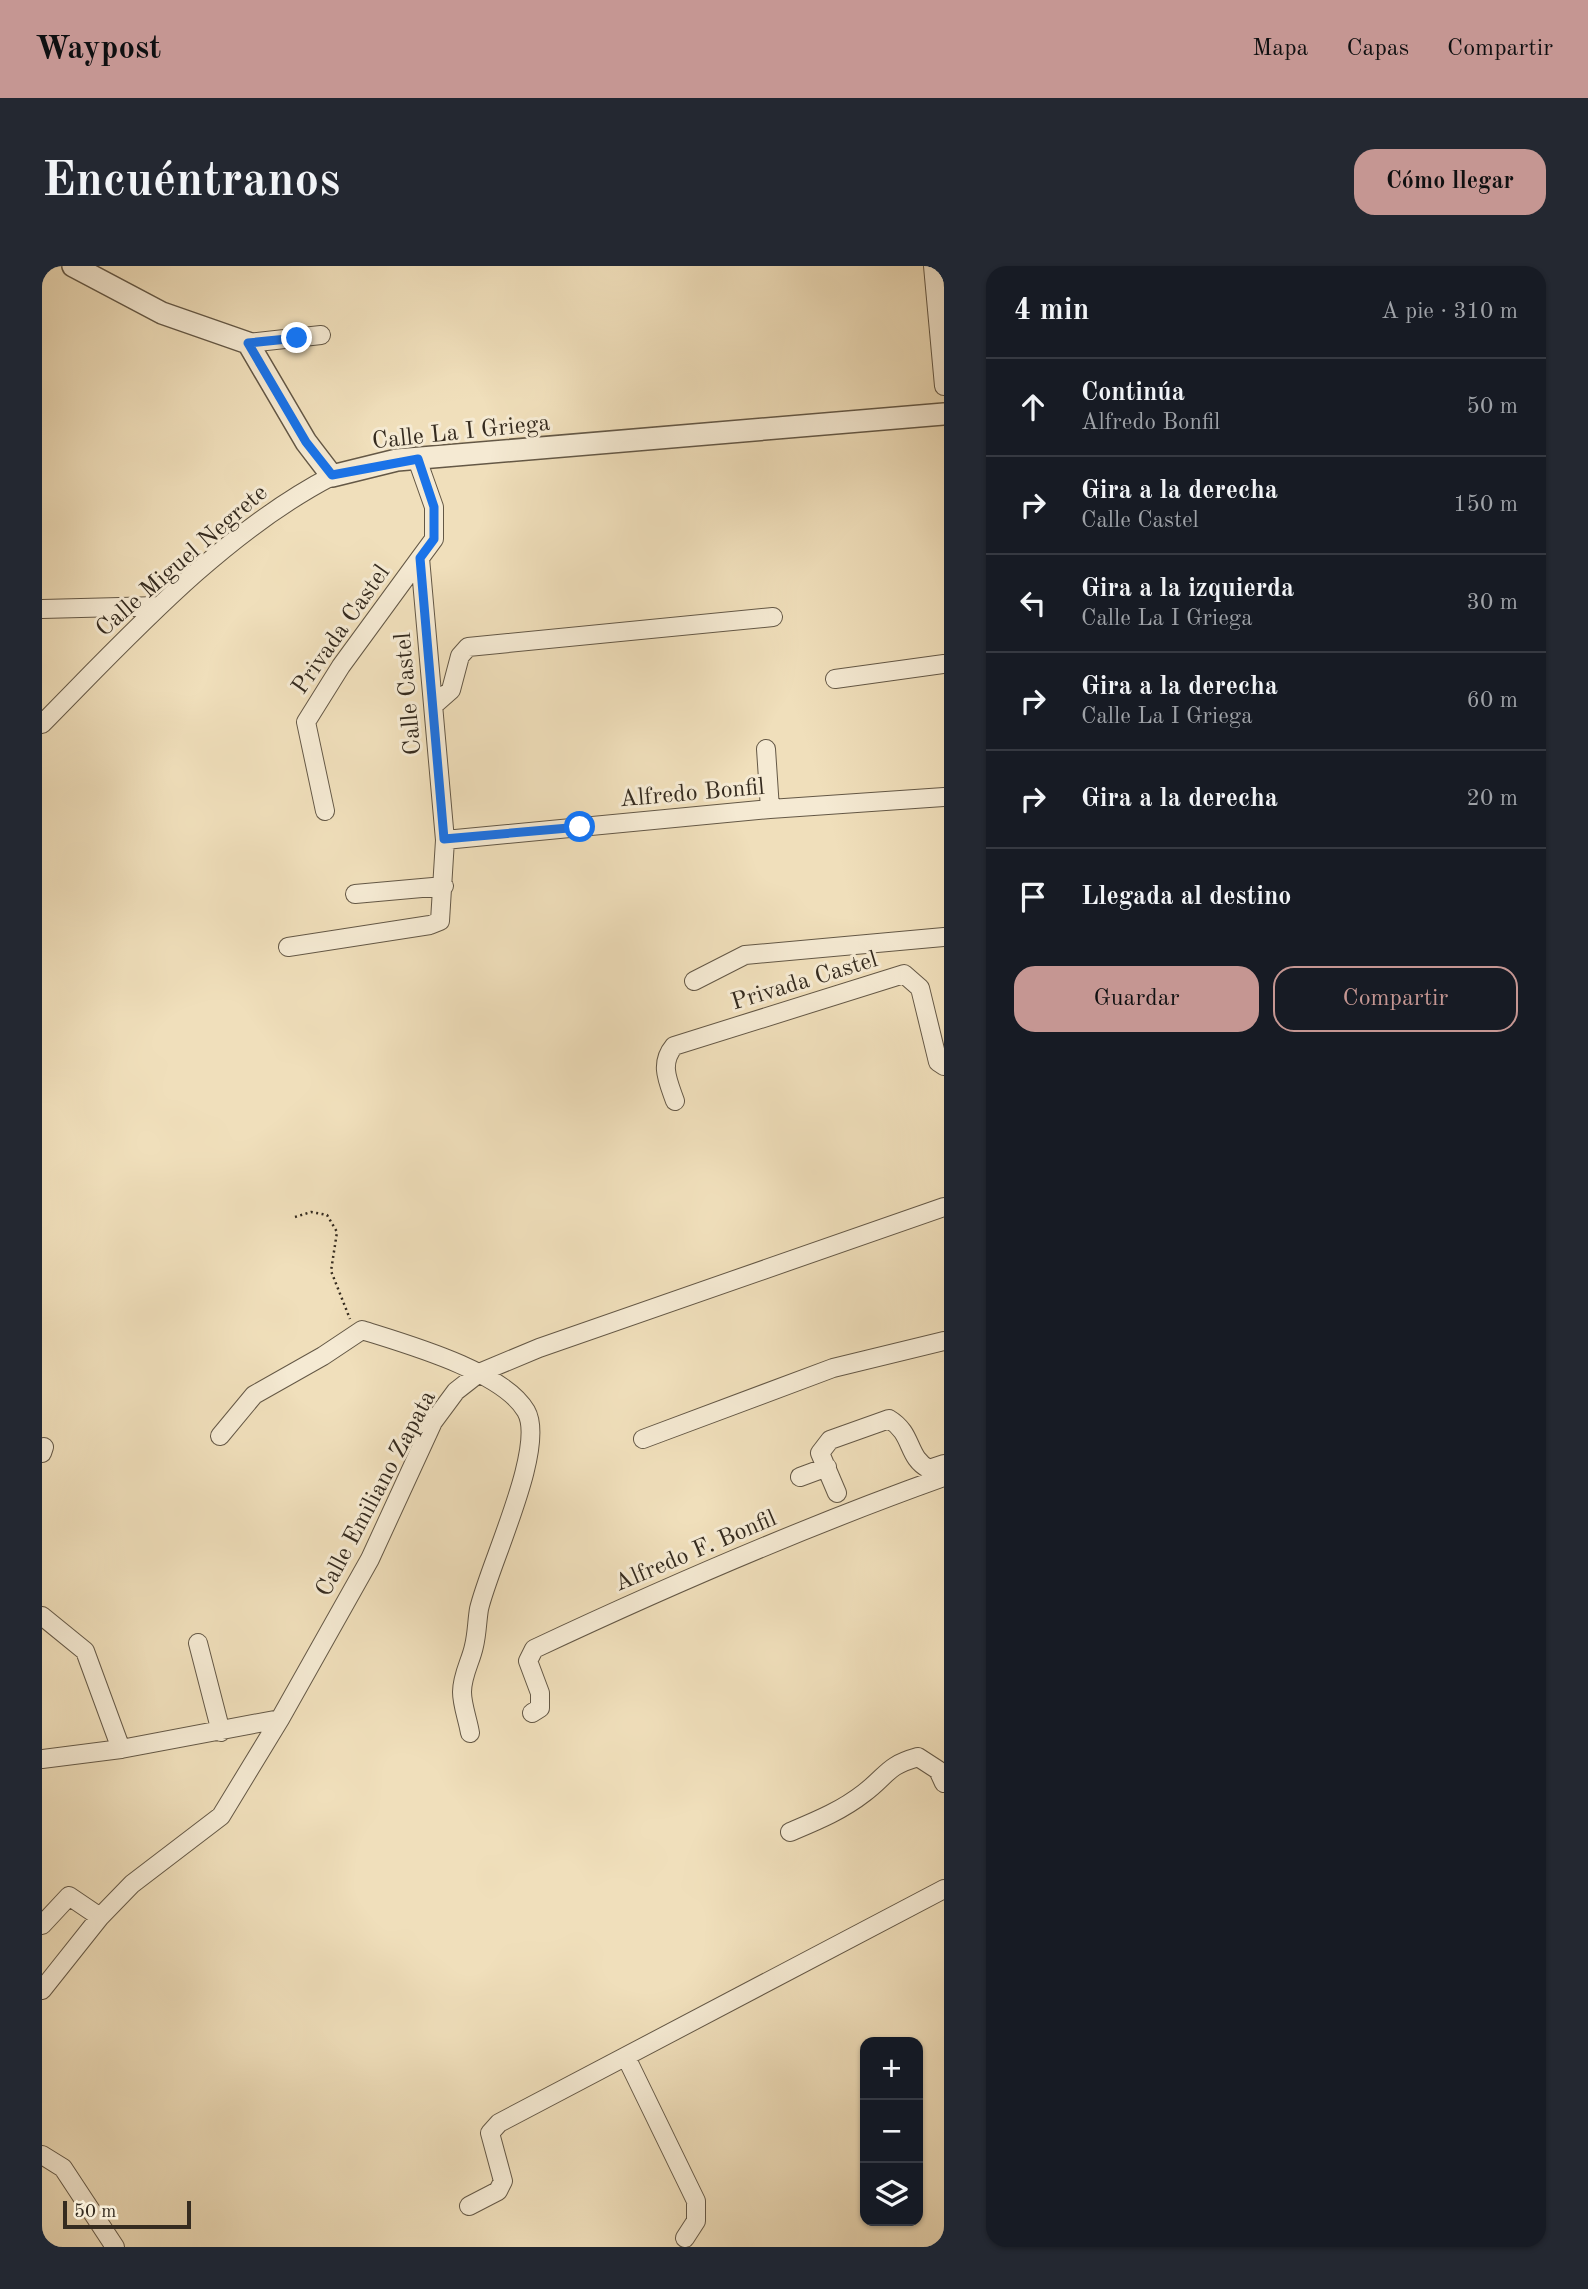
<!DOCTYPE html>
<html lang="es">
<meta charset="utf-8">
<style>
body{margin:0;font-family:"Old Standard TT",serif;background:#242831;color:#f1f3f6}
.controls{position:absolute;right:21px;bottom:21px;display:grid;overflow:hidden;border-radius:14px;box-shadow:0 2px 5px #0004}
.controls button{width:63px;height:63px;display:grid;place-items:center;padding:0;border:0;border-bottom:2px solid #363941;background:#171b24;color:#f1f3f6;font:35px sans-serif}
.scale{position:absolute;left:21px;bottom:18px;width:128px;box-sizing:border-box;padding-left:7px;border:4px solid #352b1f;border-top:0;font-size:19px;line-height:24px;white-space:nowrap;color:#352b1f;-webkit-text-stroke:5px #f5ead3;paint-order:stroke}
.stop{position:absolute;width:21px;height:21px;margin:-16px;border:5px solid #1a73e8;border-radius:50%;background:#fff}
.stop.end{background:#1a73e8;border-color:#fff;box-shadow:0 2px 7px #0008}
.list{margin:0;padding:0;list-style:none}
h2{display:flex;justify-content:space-between;align-items:center;height:91px;margin:0;padding:0 28px;font-size:30px}
h2 small{font-size:23px;font-weight:400;color:#9ea1a6}
.list li{display:grid;grid-template-columns:46px 1fr auto;gap:21px;align-items:center;box-sizing:border-box;height:98px;padding:0 28px;border-top:2px solid #363941}
.list b{display:block;font-size:26px;white-space:nowrap}
.list p{margin:0;font-size:23px;white-space:nowrap;color:#9ea1a6}
.list em{font-size:23px;font-style:normal;color:#9ea1a6}
.actions{display:flex;gap:14px;padding:21px 28px}
.actions a{flex:1;padding:16px 0;border:2px solid #c59692;border-radius:21px;text-align:center;font-size:24px;color:#c59692}
.actions .main{background:#c59692;color:#111}
.icon{flex:none;width:38px;height:38px;fill:none;stroke:currentColor;stroke-width:2;stroke-linecap:round;stroke-linejoin:round}
.map{position:relative;flex:none;width:902px;height:1981px;overflow:hidden;border-radius:21px}
header{display:flex;align-items:center;gap:42px;box-sizing:border-box;height:98px;padding:0 35px;background:#c59692;color:#111}
header strong{font-size:33px}
nav{display:flex;gap:38px;margin-inline-start:auto;font-size:24px}
.intro{display:flex;align-items:center;justify-content:space-between;box-sizing:border-box;height:168px;padding:0 42px}
h1{margin:0;font-size:49px}
.button{padding:18px 32px;border-radius:21px;background:#c59692;color:#111;font-size:24px;font-weight:700}
main{display:flex;gap:42px;padding:0 42px}
aside{flex:1;background:#171b24;border-radius:21px;box-shadow:0 2px 5px #0004}
.map>svg:first-child{display:block}
.lines{fill:none;stroke-linecap:round;stroke-linejoin:round}
.minor-casing{stroke:#645846;stroke-width:20}
.tertiary-casing{stroke:#645846;stroke-width:24}
.path{stroke:#352b1f;stroke-width:2.5;stroke-dasharray:2 3.5;stroke-linecap:butt}
.minor{stroke:#f5ead3;stroke-width:18}
.tertiary{stroke:#f5ead3;stroke-width:21}
.route{stroke:#1a73e8;stroke-width:9}
.labels{text-anchor:middle;stroke-width:6;stroke-linejoin:round;paint-order:stroke}
.street-label{font-size:24px;fill:#352b1f;stroke:#f5ead3}
</style>
<header>
<strong>Waypost</strong>
<nav><a>Mapa</a><a>Capas</a><a>Compartir</a></nav>
</header>
<div class="intro"><h1>Encuéntranos</h1><a class="button">Cómo llegar</a></div>
<main>
<div class="map">
<svg width="902" height="1981" viewBox="0 0 902 1981">
<rect width="100%" height="100%" fill="#f0dfbb"/>
<filter id="stains"><feTurbulence type="fractalNoise" baseFrequency=".00286" numOctaves="4"/><feColorMatrix values="0 0 0 0 .2 0 0 0 0 .09 0 0 0 0 .02 0 0 0 .5 -.17"/></filter>
<radialGradient id="worn" r=".72"><stop offset=".6" stop-color="#630" stop-opacity="0"/><stop offset="1" stop-color="#630" stop-opacity=".3"/></radialGradient>
<g class="lines">
<defs>
<path id="minor" d="M891 0 902 120
M206 77 279 69
M0 343 117 340
M793 413 902 398
M392 439 409 424 418 390 426 381 731 351
M0 458C86 371 180 267 290 210
M724 483 728 543
M283 545 264 456 299 400 378 292
M403 574 728 543 902 531
M313 628 402 620
M246 681 388 659 398 655 403 574 378 292 392 273V241L375 193
M652 715 703 689 902 671
M633 835C626 815 617 798 632 780L862 708 878 722 896 796 902 800
M178 1170 212 1129 281 1090 320 1064C364 1078 461 1105 484 1145 505 1181 447 1299 437 1343 435 1355 435 1368 432 1380 429 1395 420 1409 420 1426 420 1439 426 1454 428 1467
M601 1173 791 1102 902 1075
M0 1187 2 1181
M758 1211 785 1201
M795 1227 778 1187 788 1174 847 1153C872 1168 864 1191 887 1203L902 1198
M0 1350 43 1385 79 1483
M156 1377 179 1466
M490 1447 498 1442V1427L486 1395 492 1383C626 1320 762 1261 902 1211
M0 1493 79 1483 238 1453
M748 1566C774 1555 799 1545 822 1527 846 1509 844 1500 876 1491L896 1504 902 1517
M0 1659 27 1630 58 1651
M0 1724 58 1651 90 1618 179 1550 238 1453 328 1293 391 1156 414 1125 437 1107 497 1082 902 941
M584 1791 654 1935V1955L643 1972
M0 1889 21 1902 73 1981
M427 1940 456 1925 461 1915 448 1867 457 1857 902 1623"/>
<path id="tertiary" d="M31 0 120 47 206 77 264 176 290 210 355 194 902 148"/>
</defs>
<use href="#minor" class="minor-casing"/>
<use href="#tertiary" class="tertiary-casing"/>
<path class="path" d="M253 951 269 946 285 949 295 966 289 1005 308 1053"/>
<use href="#minor" class="minor"/>
<use href="#tertiary" class="tertiary"/>
</g>
<g class="lines">
<path class="route" d="M255 72 206 77 264 176 290 209 376 193 392 241V273L378 292 402 573 538 561"/>
</g>
<g class="labels">
<g class="street-label">
<text transform="translate(419 165) rotate(-6)" y="8">Calle La I Griega</text>
<text transform="translate(139 294) rotate(-41)" y="8">Calle Miguel Negrete</text>
<text transform="translate(298 363) rotate(-55)" y="8">Privada Castel</text>
<text transform="translate(365 428) rotate(-95)" y="8">Calle Castel</text>
<text transform="translate(650 526) rotate(-5)" y="8">Alfredo Bonfil</text>
<text transform="translate(762 714) rotate(-17)" y="8">Privada Castel</text>
<text transform="translate(333 1227) rotate(-62)" y="8">Calle Emiliano Zapata</text>
<text transform="translate(653 1284) rotate(-23)" y="8">Alfredo F. Bonfil</text>
</g>
</g>
<rect width="100%" height="100%" filter="url(#stains)"/>
<rect width="100%" height="100%" fill="url(#worn)"/>
</svg>
<div class="controls">
<button>+</button>
<button>−</button>
<button><svg class="icon" aria-label="layers" viewBox="0 0 24 24"><path d="M12 4l9 5-9 5-9-5zM3 14l9 5 9-5"/></svg></button>
</div>
<div class="scale">50 m</div>
<div class="stop" style="left:538px;top:561px"></div>
<div class="stop end" style="left:255px;top:72px"></div>
</div>
<aside>
<h2>4 min<small>A pie · 310 m</small></h2>
<ul class="list">
<li><svg class="icon" aria-label="ahead" viewBox="0 0 24 24"><path d="M12 20V5M6 11l6-6 6 6"/></svg><div><b>Continúa</b><p>Alfredo Bonfil</p></div><em>50 m</em></li>
<li><svg class="icon" aria-label="right" viewBox="0 0 24 24"><path d="M7 20v-9h11M14 6l5 5-5 5"/></svg><div><b>Gira a la derecha</b><p>Calle Castel</p></div><em>150 m</em></li>
<li><svg class="icon" aria-label="left" viewBox="0 0 24 24"><path d="M17 20v-9H6M10 6l-5 5 5 5"/></svg><div><b>Gira a la izquierda</b><p>Calle La I Griega</p></div><em>30 m</em></li>
<li><svg class="icon" aria-label="right" viewBox="0 0 24 24"><path d="M7 20v-9h11M14 6l5 5-5 5"/></svg><div><b>Gira a la derecha</b><p>Calle La I Griega</p></div><em>60 m</em></li>
<li><svg class="icon" aria-label="right" viewBox="0 0 24 24"><path d="M7 20v-9h11M14 6l5 5-5 5"/></svg><div><b>Gira a la derecha</b></div><em>20 m</em></li>
<li><svg class="icon" aria-label="arrive" viewBox="0 0 24 24"><path d="M6 21V4h12l-3 4 3 4H6"/></svg><div><b>Llegada al destino</b></div></li>
</ul>
<div class="actions"><a class="main">Guardar</a><a>Compartir</a></div>
</aside>
</main>
